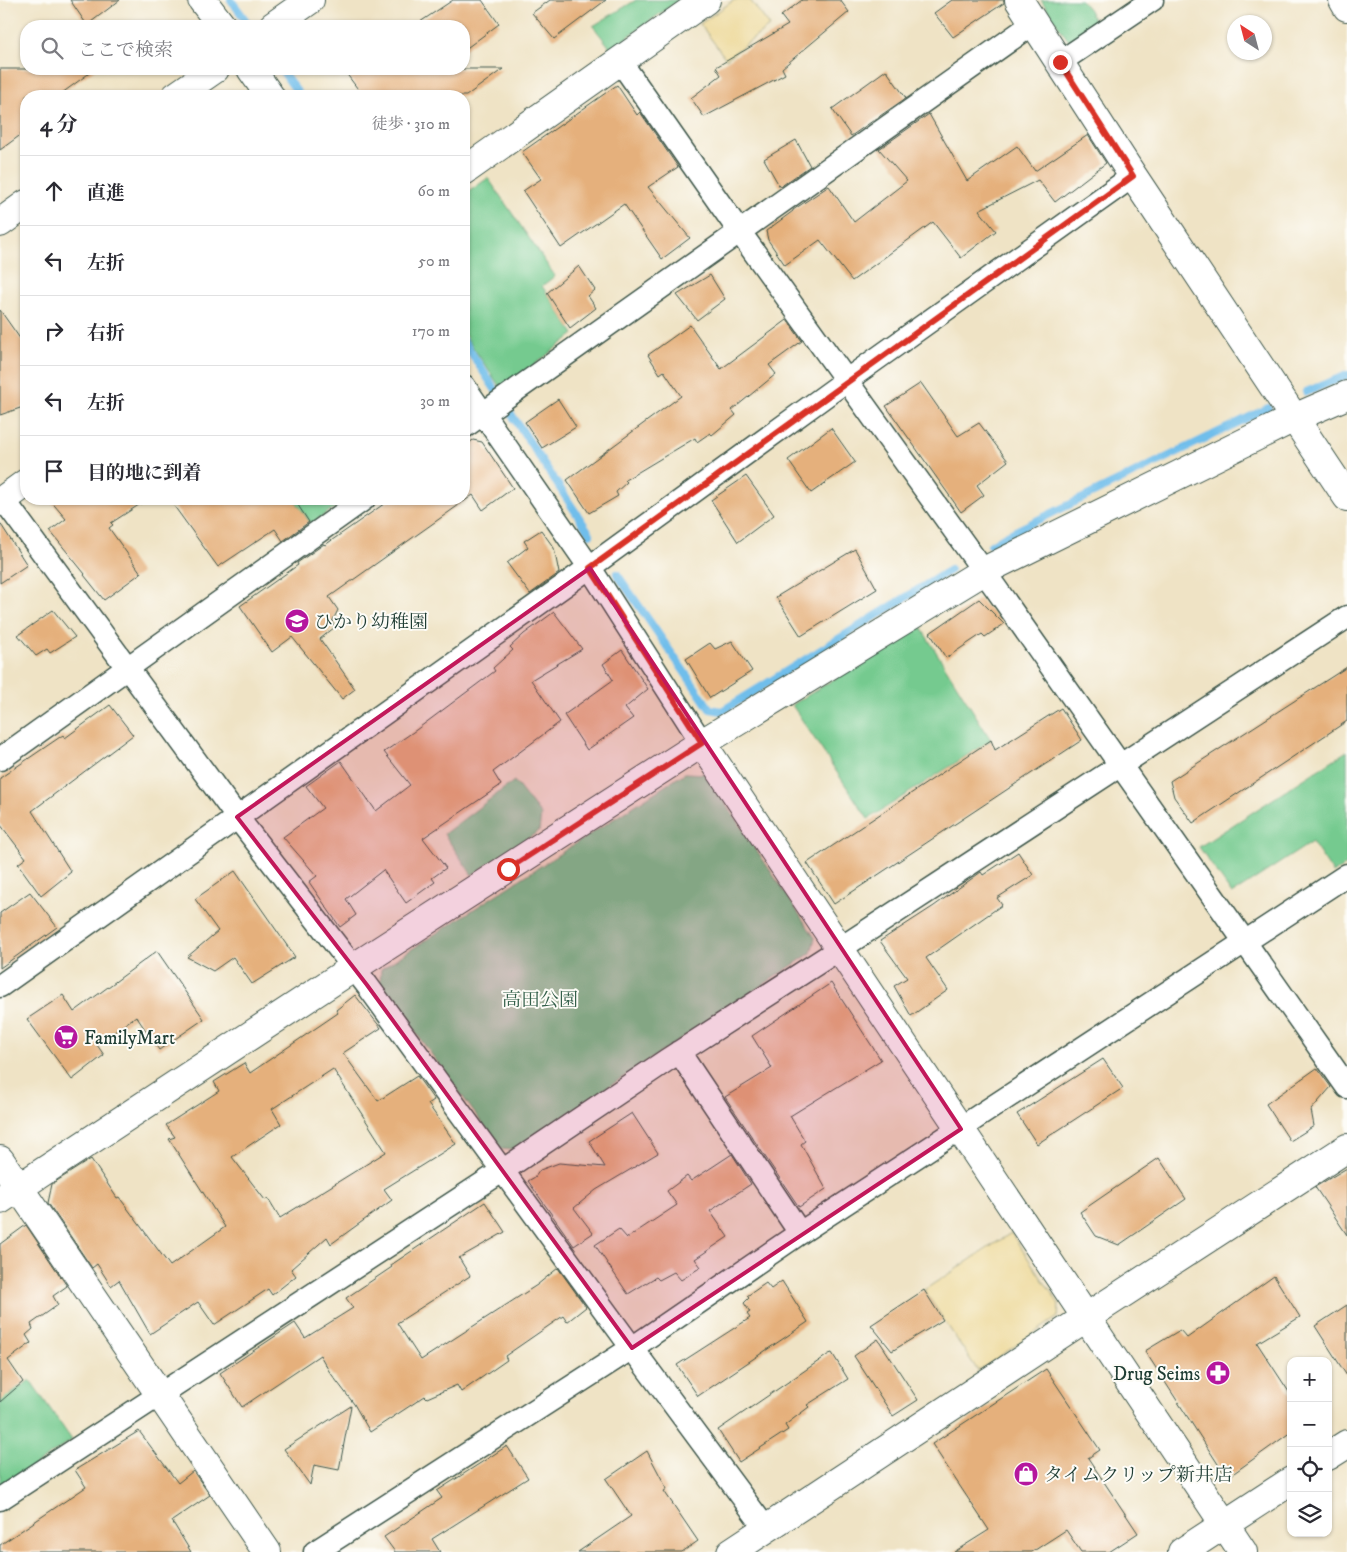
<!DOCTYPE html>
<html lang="ja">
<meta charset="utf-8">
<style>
body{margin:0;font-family:"IM FELL DW Pica","Noto Serif JP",serif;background:#f2f2f3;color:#2b2b33}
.controls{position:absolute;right:15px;bottom:15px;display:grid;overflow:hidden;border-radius:10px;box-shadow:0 1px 4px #0004}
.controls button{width:45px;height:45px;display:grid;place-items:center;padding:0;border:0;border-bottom:1px solid #e1e1e2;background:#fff;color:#2b2b33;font:25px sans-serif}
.compass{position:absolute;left:1227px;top:15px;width:45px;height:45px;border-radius:50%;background:#fff;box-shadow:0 1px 4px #0004;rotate:324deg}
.stop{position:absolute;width:15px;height:15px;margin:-11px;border:4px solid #d93025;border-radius:50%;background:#fff}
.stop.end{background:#d93025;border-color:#fff;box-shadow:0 1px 5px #0008}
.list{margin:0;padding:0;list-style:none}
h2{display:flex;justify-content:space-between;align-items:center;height:65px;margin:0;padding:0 20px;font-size:21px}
h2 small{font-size:16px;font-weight:400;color:#7c7c81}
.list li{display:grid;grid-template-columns:32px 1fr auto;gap:15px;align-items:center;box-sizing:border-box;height:70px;padding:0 20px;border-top:1px solid #e1e1e2}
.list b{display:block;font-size:19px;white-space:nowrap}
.list em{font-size:16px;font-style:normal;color:#7c7c81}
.icon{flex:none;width:28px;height:28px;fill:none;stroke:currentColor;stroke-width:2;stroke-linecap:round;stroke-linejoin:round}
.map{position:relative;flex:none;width:1347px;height:1552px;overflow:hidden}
.search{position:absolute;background:#fff;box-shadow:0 1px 4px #0004;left:20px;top:20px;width:450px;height:55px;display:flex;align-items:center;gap:12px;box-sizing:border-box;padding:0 18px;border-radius:20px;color:#7c7c81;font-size:19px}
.panel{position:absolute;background:#fff;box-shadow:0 1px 4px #0004;left:20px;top:90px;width:450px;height:415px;border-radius:20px}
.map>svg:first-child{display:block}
.green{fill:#74ca8f;stroke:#4a8462}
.sand{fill:#eeda9e;stroke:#868c69}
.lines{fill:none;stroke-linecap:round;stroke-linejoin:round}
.stream{stroke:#70beeb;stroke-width:8}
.building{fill:#e5b07c;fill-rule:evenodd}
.minor-casing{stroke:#3e564a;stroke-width:25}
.tertiary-casing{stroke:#3e564a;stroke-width:30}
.secondary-casing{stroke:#3e564a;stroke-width:30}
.minor{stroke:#fff;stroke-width:22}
.tertiary{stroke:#fff;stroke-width:28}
.secondary{stroke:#fff;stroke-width:28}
.route{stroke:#d93025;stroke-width:6}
.marked{fill:#c2185b;fill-opacity:0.2;stroke:#c2185b;stroke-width:4;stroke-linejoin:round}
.labels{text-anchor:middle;stroke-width:4;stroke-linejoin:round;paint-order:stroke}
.poi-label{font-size:19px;fill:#1f3d34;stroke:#fdfcf7;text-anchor:start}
.park-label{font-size:19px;fill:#34604b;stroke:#fdfcf7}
</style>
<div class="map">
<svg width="1347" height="1552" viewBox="0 0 1347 1552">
<rect width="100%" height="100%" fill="#fdfcf7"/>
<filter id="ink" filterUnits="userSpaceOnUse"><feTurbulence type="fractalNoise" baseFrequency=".02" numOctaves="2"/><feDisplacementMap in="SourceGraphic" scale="10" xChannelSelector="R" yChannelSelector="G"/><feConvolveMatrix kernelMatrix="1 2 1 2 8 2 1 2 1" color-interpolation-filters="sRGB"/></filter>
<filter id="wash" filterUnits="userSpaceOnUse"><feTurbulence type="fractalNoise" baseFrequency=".0096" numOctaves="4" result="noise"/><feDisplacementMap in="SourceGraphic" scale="20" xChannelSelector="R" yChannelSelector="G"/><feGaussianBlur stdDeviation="1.12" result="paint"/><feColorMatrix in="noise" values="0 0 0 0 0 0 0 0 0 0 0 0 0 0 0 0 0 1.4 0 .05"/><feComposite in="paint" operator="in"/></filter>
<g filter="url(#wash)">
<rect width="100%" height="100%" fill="#efe3c5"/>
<path class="green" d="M636 0H679L611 49 593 26Z
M1041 0H1081L1089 10 1098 29 1078 42 1068 40Z
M488 178 555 276 542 286 574 334 502 390 464 334V195Z
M294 499H347L311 524Z
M920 626 991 740 868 819 792 705Z
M1347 751V864L1333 873 1312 842 1232 894 1199 847Z
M685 773 706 774 815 938 811 953 513 1150 501 1149 380 984 381 969Z
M514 781 541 815 539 831 472 875 444 834Z
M30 1380 72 1440 0 1489V1384L8 1395Z"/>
<path class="sand" d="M734 0H750L770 26 726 59 700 24Z
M1011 1233 1059 1304 1058 1317 978 1371 924 1290Z"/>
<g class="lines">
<path class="stream" d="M231 0 250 26
M281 69 300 96
M464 342 590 534
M1306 392 1347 375
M991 545 1005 536 1268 408
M617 574 710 709 722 711 950 570"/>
</g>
<g id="blocks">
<path class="building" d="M70 0H120L87 25Z
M453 0H482L499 24 464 50V26H414Z
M550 0H606L554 39 532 13Z
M802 0H840L849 12 782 68 785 74 704 117 691 98 721 75 716 67 788 25 781 16Z
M952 0H1004V3L953 37 934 13Z
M0 69H95L58 96H26V131L0 150Z
M343 69H503L466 96H363Z
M886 70 906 98 851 136 832 109Z
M617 85 637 115 640 112 678 167 648 187 690 238 662 259 624 204 561 248 523 191 541 179 522 152Z
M929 114 967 181 1017 146 1035 171 1088 135 1106 163 1055 202 1038 180 979 210 996 231 961 258 933 222 852 281 820 240 785 265 768 240 766 231 793 211V210L829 186 854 222 907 181 879 149Z
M796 140 810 166 780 187 764 159Z
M579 266 595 290 588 296 596 308 570 328 547 293Z
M710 275 725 299 697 320 677 295Z
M0 310 26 347V406L0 415Z
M787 320 802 341 769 365 776 374 732 410 736 415 712 435 710 433 697 442 695 438 625 480 627 482 616 492 618 496 589 513 567 480 681 396 664 371 660 374 648 355 690 325 721 369Z
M921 383 958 436 979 423 1008 461 977 485 984 495 961 512 886 406Z
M558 399 576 427 542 448 525 422Z
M831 428 855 462 811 493 788 460Z
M473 440 482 442 513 488 483 510 473 495 329 597 338 610 332 622 335 627 320 639 355 689 342 699 292 637 272 652 240 606 298 565 297 563 324 544 325 545 391 499H464V447Z
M746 476 774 515 738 542 711 500Z
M49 499H148L111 523 113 525 109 528 141 573 104 600 84 575 85 574 50 531 66 519Z
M169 499H294L309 522 283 541 275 529 218 567Z
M0 523 27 565 0 583Z
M541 530 554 548 559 573 530 594 507 563 528 547 524 541Z
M855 549 877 589 801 636 776 597Z
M979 599 1004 624 985 637 982 634 946 658 930 633Z
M53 610 75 637 50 653 47 649 36 656 18 635Z
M554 612 582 649 531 680 560 722 493 772 501 785 423 838 446 868 432 878 435 882 406 903 383 870 346 899 356 915 340 927 309 882 317 876 283 837 323 808 306 786 341 761 376 811 410 785 384 752 416 730 495 671 493 668 513 650 510 647 524 634Z
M732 641 752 671 710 698 686 659 710 643 715 649Z
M622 650 648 689 625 708 633 718 587 750 564 715 613 680 603 664Z
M1347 667V721L1193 823 1174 797 1170 781Z
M110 705 133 735 32 811 71 872 41 896 18 864 26 858 0 824V778L63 735 65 738Z
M1061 708 1082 740 834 904 807 863 991 740 995 750Z
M1018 852 1033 875 997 898 1002 905 926 958 948 990 911 1016 894 986 907 978 880 941 934 906 981 872 983 875Z
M235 871 295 957 252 984 233 957 213 971 187 957 218 931 195 899Z
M30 892 57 927 0 968V913Z
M157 951 204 1019 159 1050 136 1016 97 1045 104 1055 72 1080 27 1019 63 995 74 1012Z
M831 983 881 1060 790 1116 805 1141 801 1144 826 1189 799 1207 725 1097 772 1068 752 1036Z
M355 995 381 1028 343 1053 378 1101 417 1076 434 1100 428 1104 456 1144 384 1189 392 1200 331 1244 327 1237 291 1269 296 1276 272 1295 268 1289 214 1325 198 1302 150 1334 119 1280 111 1286 97 1264 92 1268 48 1203 52 1184 91 1159 117 1198 119 1197 170 1266 225 1227 169 1139 175 1137 166 1125 219 1091 214 1082 244 1063 250 1073 338 1013 336 1010ZM333 1069 386 1152 280 1218 268 1198 265 1200 232 1157 281 1124 272 1109Z
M1103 1059 1123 1088 1037 1144 1017 1114Z
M1317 1068 1331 1087 1311 1110 1314 1126 1290 1141 1266 1104Z
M632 1113 658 1153 596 1190 574 1208 593 1233 574 1246 528 1181 535 1177 540 1170 559 1163 605 1167 589 1141Z
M732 1154 751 1184 710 1211 728 1237 695 1259 701 1267 681 1280 674 1272 659 1280 656 1277 628 1294 595 1245 619 1229 627 1238 677 1205 667 1191 687 1176 691 1181Z
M1159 1158 1186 1199 1119 1245 1096 1236 1080 1212Z
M1347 1168V1235L1315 1187Z
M485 1202 505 1232 459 1258 470 1276 397 1323 421 1360 537 1285 558 1268 586 1307 567 1322 563 1316 505 1356 507 1360 461 1392 457 1385 427 1398 425 1396 370 1432 354 1404 329 1371 320 1355 242 1407 220 1373 295 1323 305 1338 353 1308 346 1298 392 1267 391 1265Z
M26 1225 67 1286 53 1296 58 1305 31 1324 33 1329 26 1335 31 1343 8 1360 23 1382 0 1402V1244Z
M1274 1276 1300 1317 1257 1343 1291 1395V1432L1227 1478 1145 1351 1180 1330 1187 1338Z
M782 1281 808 1322 698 1396 677 1365 750 1318 747 1314 750 1312 744 1303 749 1298 747 1296 766 1283 771 1289Z
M924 1290 943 1320 892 1351 871 1325Z
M1347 1305V1376L1315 1326Z
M878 1339 918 1400 893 1416 854 1356Z
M832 1353 848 1379 807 1405 809 1407 785 1425 788 1430 739 1462 718 1430 829 1354Z
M1046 1369 1100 1450 1088 1458 1138 1533 1109 1552H1081L1066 1530 1032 1552H954L989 1530 932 1444Z
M351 1406 339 1470 314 1465 310 1485 284 1449Z
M139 1431 178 1483 193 1471 210 1495 172 1521 191 1552H0V1545L86 1487 75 1470Z
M507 1446 528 1478 432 1539 440 1552H395L384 1537 442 1498 437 1491Z
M647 1451 667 1489 664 1491 698 1541 682 1552H578L631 1516 606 1479Z"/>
</g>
</g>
<g filter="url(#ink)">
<use href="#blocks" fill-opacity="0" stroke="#3e564a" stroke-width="1"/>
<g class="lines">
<defs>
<path id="minor" d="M620 61 739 231 995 587 1347 1087
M1060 62 1152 0
M464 386 590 568 702 743
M464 427 1034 23
M4 500 237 817 367 985 632 1348 766 1529
M0 759 364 499
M0 986 572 580 847 380 1133 176
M679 1052 800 1233
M0 1499 502 1171 667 1060 841 948 1347 617
M315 1552 632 1348 800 1233 1347 875"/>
<path id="tertiary" d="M202 0 222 26
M1019 0 1133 176 1347 497
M1343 0 1347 7
M273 26 310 0
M251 69 270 96
M176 96 215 69
M464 171 706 0
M0 223 26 204
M0 502 26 483
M702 743 1243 1552
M0 1160 267 1552
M0 1200 353 968 702 743 984 571 1294 418 1347 395
M731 1552 1102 1307 1347 1148"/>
<path id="secondary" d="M1328 1456 1347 1444
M1182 1552 1291 1481"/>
</defs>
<use href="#minor" class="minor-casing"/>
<use href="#tertiary" class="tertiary-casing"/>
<use href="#secondary" class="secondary-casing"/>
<use href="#minor" class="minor"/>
<use href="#tertiary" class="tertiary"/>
<use href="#secondary" class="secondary"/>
</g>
</g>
<g class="lines" filter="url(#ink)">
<path class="route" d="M508 869 702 743 590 568 1133 176 1060 62"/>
</g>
<path class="marked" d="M590 568 961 1129 632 1348 367 985 237 817Z"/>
<defs>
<symbol id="school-disc" viewBox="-11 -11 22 22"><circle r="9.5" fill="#b5179e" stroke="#fdfcf7"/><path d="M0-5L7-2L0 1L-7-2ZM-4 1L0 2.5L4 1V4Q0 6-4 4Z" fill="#fff"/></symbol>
<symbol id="supermarket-disc" viewBox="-11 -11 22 22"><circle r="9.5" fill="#b5179e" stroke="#fdfcf7"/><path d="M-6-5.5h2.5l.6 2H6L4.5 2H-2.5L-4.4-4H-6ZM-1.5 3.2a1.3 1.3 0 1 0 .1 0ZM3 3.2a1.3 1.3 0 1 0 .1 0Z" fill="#fff"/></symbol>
<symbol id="pharmacy-disc" viewBox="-11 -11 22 22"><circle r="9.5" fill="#b5179e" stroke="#fdfcf7"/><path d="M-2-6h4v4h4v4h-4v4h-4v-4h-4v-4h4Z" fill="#fff"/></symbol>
<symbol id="shop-disc" viewBox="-11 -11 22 22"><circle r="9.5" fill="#b5179e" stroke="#fdfcf7"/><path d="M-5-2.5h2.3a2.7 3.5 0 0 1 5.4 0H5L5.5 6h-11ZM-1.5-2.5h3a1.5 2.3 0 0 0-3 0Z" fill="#fff"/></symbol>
</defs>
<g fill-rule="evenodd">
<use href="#school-disc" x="283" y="607" width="28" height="28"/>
<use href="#supermarket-disc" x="52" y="1023" width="28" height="28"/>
<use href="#pharmacy-disc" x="1204" y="1359" width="28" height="28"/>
<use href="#shop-disc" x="1012" y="1460" width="28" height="28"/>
</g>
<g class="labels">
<g class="poi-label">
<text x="314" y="628">ひかり幼稚園</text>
<text x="84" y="1044">FamilyMart</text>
<text x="1200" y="1380" text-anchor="end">Drug Seims</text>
<text x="1044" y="1481">タイムクリップ新井店</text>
</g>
<g class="park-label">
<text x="540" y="1006">高田公園</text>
</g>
</g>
</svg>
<div class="controls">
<button>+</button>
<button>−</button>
<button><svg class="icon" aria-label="locate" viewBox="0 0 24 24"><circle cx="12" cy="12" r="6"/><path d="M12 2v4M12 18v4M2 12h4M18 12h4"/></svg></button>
<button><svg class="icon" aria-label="layers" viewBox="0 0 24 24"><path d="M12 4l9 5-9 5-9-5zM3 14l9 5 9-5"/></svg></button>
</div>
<svg class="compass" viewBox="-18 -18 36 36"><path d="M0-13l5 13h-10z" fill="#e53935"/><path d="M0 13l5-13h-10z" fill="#7c7c81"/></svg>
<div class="stop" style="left:508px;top:869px"></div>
<div class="stop end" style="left:1060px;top:62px"></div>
<div class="search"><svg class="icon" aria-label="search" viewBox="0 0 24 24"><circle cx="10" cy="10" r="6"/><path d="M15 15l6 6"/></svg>ここで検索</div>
<section class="panel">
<h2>4 分<small>徒歩 · 310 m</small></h2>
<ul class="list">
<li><svg class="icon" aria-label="ahead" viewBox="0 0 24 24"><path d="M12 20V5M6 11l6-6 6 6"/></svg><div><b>直進</b></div><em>60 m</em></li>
<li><svg class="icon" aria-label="left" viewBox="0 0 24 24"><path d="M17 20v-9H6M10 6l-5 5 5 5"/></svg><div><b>左折</b></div><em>50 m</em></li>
<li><svg class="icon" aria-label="right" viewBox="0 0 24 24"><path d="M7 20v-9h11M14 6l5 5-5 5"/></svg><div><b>右折</b></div><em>170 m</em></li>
<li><svg class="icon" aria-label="left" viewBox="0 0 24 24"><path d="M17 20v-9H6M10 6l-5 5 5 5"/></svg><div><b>左折</b></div><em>30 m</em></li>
<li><svg class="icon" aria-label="arrive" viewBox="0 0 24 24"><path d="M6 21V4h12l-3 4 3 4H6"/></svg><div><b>目的地に到着</b></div></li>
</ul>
</section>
</div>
